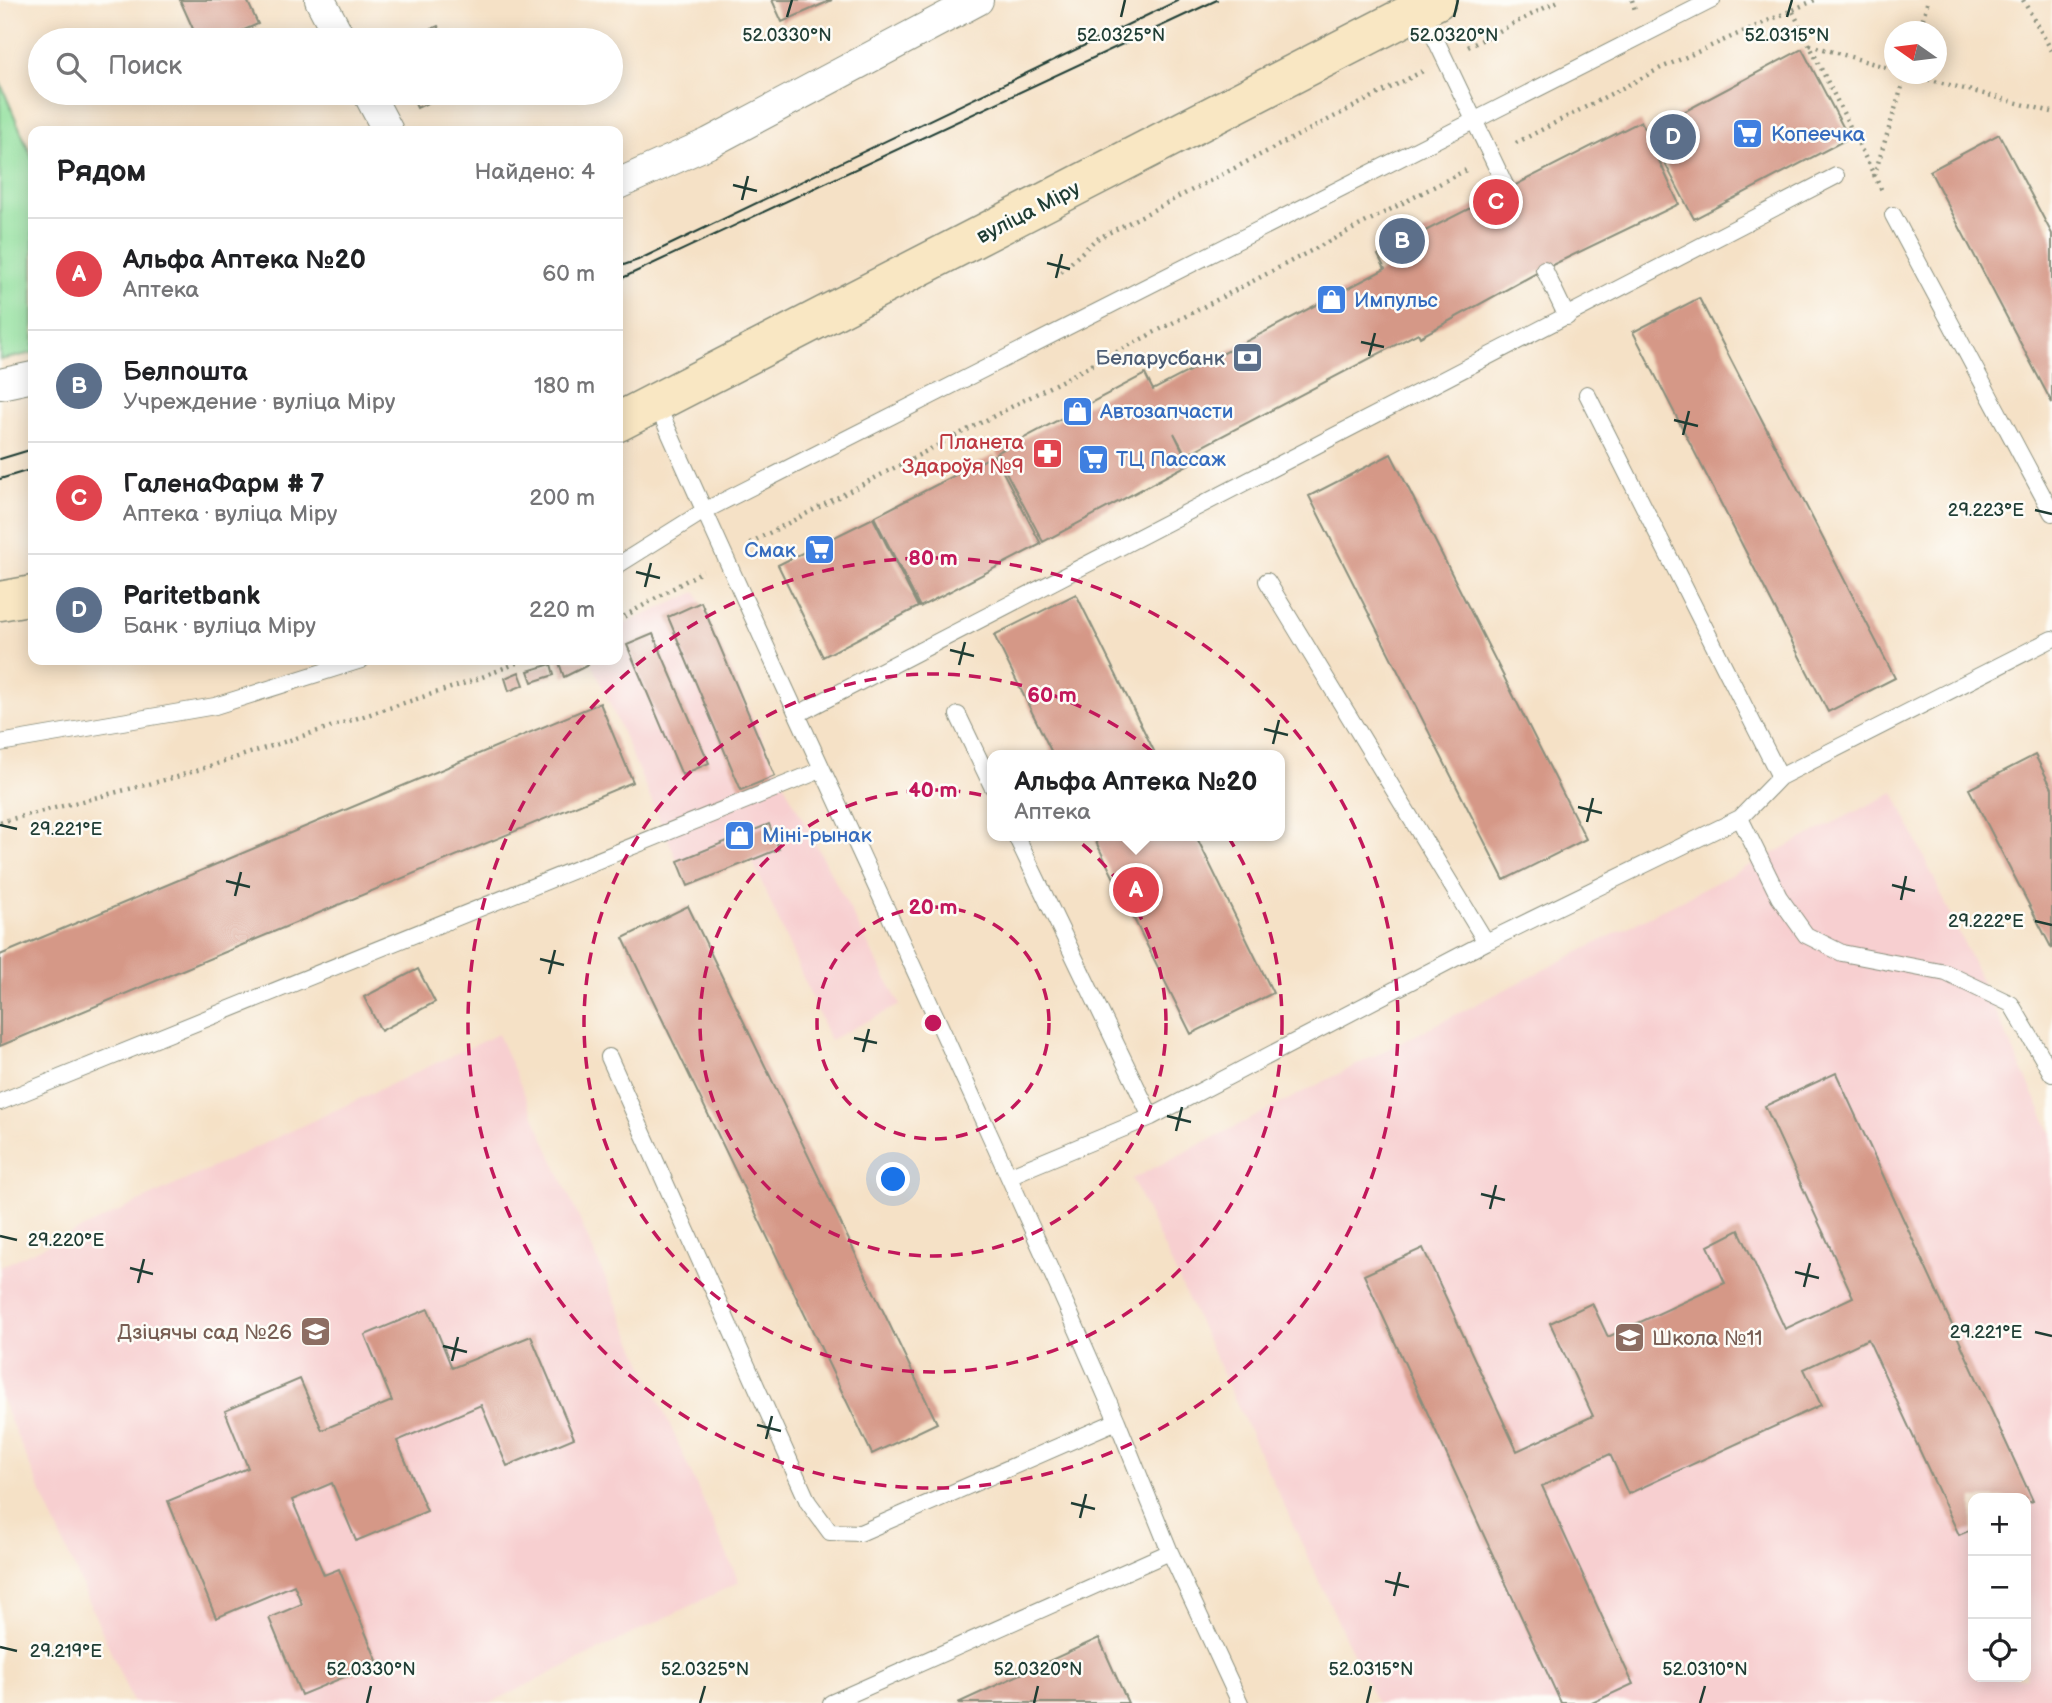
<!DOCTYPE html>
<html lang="ru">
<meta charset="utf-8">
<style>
body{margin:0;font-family:"Balsamiq Sans",sans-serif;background:#f6f6f6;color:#202124}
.controls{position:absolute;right:21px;bottom:21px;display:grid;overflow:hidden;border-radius:14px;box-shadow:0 4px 18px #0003}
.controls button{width:63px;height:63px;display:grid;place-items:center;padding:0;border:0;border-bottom:2px solid #e0e0e0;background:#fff;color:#202124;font:35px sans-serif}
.compass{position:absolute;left:1884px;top:21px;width:63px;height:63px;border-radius:50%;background:#fff;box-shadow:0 4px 18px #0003;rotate:284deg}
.you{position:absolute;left:894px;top:1180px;width:24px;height:24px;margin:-18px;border:5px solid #fff;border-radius:50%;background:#1a73e8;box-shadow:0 0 0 10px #1a73e833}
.badge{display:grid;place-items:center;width:46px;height:46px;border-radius:50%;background:#0f766e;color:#fff;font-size:23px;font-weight:700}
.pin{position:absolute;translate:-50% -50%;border:4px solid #fff;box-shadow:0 2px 7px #0006}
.popup{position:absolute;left:987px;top:750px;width:298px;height:91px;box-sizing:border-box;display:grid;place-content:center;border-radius:14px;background:#fff;filter:drop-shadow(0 2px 5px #0005);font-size:23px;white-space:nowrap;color:#757577}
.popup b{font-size:26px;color:#202124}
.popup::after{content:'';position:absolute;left:50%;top:100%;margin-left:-14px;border:14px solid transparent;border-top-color:#fff}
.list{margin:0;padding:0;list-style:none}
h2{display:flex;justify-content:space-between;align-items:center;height:91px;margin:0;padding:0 28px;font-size:30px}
h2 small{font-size:23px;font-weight:400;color:#757577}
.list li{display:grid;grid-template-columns:46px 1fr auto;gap:21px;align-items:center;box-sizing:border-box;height:112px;padding:0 28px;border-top:2px solid #e0e0e0}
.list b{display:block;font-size:26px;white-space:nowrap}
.list p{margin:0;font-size:23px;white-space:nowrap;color:#757577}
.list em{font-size:23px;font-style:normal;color:#757577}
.icon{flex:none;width:38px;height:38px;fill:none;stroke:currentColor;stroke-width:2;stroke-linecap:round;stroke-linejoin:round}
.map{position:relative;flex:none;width:2052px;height:1703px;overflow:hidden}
.search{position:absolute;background:#fff;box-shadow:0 4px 18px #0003;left:28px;top:28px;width:595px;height:77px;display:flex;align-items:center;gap:18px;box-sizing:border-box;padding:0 24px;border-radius:38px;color:#757577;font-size:26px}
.panel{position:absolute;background:#fff;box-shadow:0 4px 18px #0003;left:28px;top:126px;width:595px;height:539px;border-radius:14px}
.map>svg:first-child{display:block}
.built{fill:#f7cfd0;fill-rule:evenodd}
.garden{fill:#92e09e;stroke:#588e69;stroke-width:2}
.building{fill:#d59887}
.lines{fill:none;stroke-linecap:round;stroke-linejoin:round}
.lane-casing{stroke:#8a8f7d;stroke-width:18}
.street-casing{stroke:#8a8f7d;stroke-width:32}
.secondary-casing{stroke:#8a8f7d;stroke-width:41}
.path{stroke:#8a8f7d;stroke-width:4.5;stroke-dasharray:2 5;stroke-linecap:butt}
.lane{stroke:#fff;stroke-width:16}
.street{stroke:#fff;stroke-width:30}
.secondary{stroke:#f9e7c3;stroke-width:38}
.tram{stroke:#1f3d34;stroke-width:2}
.ticks{fill:none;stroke:#1f3d34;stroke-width:2.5}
.ring{fill:none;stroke:#c2185b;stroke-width:3.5;stroke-dasharray:12 9}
.labels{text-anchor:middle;stroke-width:5;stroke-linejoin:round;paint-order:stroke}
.shop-label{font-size:21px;fill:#366cbe;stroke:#fdfcf7;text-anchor:start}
.street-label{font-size:21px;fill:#1f3d34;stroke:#fdfcf7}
.service-label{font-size:21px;fill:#4e5e75;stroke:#fdfcf7;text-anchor:end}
.health-label{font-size:21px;fill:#be3a42;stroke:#fdfcf7;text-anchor:end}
.education-label{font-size:21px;fill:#785e54;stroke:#fdfcf7;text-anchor:end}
.ticks-label{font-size:18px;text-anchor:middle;fill:#1f3d34;stroke:#fdfcf7;stroke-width:5;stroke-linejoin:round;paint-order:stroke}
.centre{fill:#c2185b;stroke:#fdfcf7;stroke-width:3.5}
.ring-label{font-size:21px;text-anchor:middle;font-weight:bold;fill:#c2185b;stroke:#fdfcf7;stroke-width:5;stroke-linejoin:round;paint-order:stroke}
</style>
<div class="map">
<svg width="2052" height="1703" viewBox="0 0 2052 1703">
<rect width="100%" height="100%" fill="#fdfcf7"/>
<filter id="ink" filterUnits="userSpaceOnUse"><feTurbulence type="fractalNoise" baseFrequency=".0143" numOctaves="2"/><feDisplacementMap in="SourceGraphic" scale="14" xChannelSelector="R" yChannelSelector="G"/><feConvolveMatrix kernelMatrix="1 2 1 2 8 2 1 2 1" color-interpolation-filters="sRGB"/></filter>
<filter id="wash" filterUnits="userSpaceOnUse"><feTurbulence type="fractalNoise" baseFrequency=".00686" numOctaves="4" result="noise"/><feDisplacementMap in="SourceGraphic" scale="28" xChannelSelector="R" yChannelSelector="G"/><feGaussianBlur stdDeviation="1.57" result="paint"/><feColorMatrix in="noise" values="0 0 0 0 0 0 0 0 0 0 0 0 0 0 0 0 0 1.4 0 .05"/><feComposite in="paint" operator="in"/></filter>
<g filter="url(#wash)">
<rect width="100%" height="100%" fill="#f5e1c6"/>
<path class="built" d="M696 592 770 757 900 1005 830 1040 752 860 688 886 591 660H618V627Z
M1894 792 2052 1134V1703H1376L1132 1179ZM1973 1498H2026V1677H1973Z
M498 1034 739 1582 490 1703H133L0 1397V1267Z"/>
<path class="garden" d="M0 82 33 160V353L0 360Z"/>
<g id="blocks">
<path class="building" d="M180 0H247L258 24 221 40H198Z
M772 0H832L782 22Z
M438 26 445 40H407Z
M1802 49 1849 138 1694 219 1648 131Z
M410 93H449L417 108Z
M1641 121 1679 204 1544 269 1420 337 1418 333 1186 455 1174 433 1189 464 1043 542 996 453 1145 374 1153 390 1385 269 1378 255Z
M1999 134 2052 234V403L1930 171Z
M1699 298 1895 678 1828 712 1633 332Z
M1391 454 1586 839 1504 880 1309 496Z
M994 455 1041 544 920 607 874 517Z
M873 518 918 607 823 657 778 565Z
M1076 594 1156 755H1053L994 635Z
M701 602 775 776 741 790 668 617Z
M653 634 709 763 682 775 627 645Z
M558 660H585L588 665 564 677Z
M551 664 554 675 532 682 528 671Z
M519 672 524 685 509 691 505 678Z
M600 703 633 782 0 1046V955Z
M2035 755 2052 788V949L1969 789Z
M769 824 779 849 688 886 678 861Z
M1093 836H1196L1273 993 1191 1034Z
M688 906 937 1423 872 1454 623 938Z
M418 969 435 1002 381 1031 364 997Z
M1836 1073 2033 1501 2026 1504V1498H1973V1529L1959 1535 1868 1339 1804 1369 1821 1405 1628 1494 1610 1454 1542 1486 1633 1684 1592 1703H1561L1364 1275 1423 1248 1517 1451 1593 1416 1550 1323 1592 1303 1608 1337 1725 1283 1708 1246 1739 1230 1785 1329 1853 1297 1765 1106Z
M428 1309 452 1368 531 1336 574 1438 507 1466 481 1405 397 1441 427 1511 356 1541 332 1483 292 1500 324 1575 339 1569 378 1663 301 1695 269 1618 302 1604 294 1585 216 1618 168 1501 248 1468 225 1411 300 1379 322 1430 392 1401 365 1335Z
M1099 1638 1128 1703H958Z"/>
</g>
</g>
<g filter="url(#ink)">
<use href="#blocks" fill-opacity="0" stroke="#8a8f7d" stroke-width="2"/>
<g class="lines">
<defs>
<path id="lane" d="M1421 9 1506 187
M1893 215 2052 513
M1544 269 1567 317
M1587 394 1780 777
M618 565 704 511 1712 0
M1267 581 1486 942
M798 714 1836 176
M958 715 992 786
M0 743 215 706 361 660
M1740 818 1779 897 1806 935 1842 953 1946 973 2011 1004 2052 1074
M1016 836 1151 1117
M609 1057 808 1502 830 1532 860 1533 1117 1421C969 1080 808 745 657 405
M0 1102 821 770
M1011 1175 1151 1117 1486 942 1740 818 1780 777 2052 639
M1170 1552 1240 1703
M831 1703 1170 1552 1117 1421"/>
<path id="street" d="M320 0 341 40
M368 93 388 131
M618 184 709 143 978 0
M0 384 33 377"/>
<path id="secondary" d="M618 422 1437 0
M0 601 33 595"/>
</defs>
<use href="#lane" class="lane-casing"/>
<use href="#street" class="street-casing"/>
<use href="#secondary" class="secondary-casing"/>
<path class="path" d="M1632 0 1635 10
M2023 0 2052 51
M1793 12 1883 193
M1919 32 1928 0
M1810 45 1895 70
M1468 47 1560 0
M1908 74 2052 112
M1516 143 1661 68 1815 0
M1874 176 1906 74
M1061 272 1095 240 1423 71
M750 543 1468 169
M618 620 703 571
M0 822 176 777 472 681 524 660"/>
<use href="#lane" class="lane"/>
<use href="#street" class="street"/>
<use href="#secondary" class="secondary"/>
<path class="tram" d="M618 267 638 260 1179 0
M618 280 1217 0
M0 459 33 449
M0 479 33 469"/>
</g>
</g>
<path class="ticks" d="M787 17 792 0M1121 17 1125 0M1454 17 1458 0M1787 17 1792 0M733 185 757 191M742 200 748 176M1047 263 1070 269M1056 278 1062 254M1361 342 1384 347M1369 356 1375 333M1674 420 1698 426M1683 435 1689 411M2035 510 2052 514M636 572 660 578M645 587 651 563M950 650 974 656M959 665 965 642M1264 729 1288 735M1273 744 1279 720M1578 807 1602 813M1587 822 1593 798M0 825 17 829M226 881 250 887M1892 885 1915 891M235 896 241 872M1901 900 1906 876M2035 921 2052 925M540 959 564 965M549 974 555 950M854 1038 877 1043M863 1052 869 1029M1167 1116 1191 1122M1176 1131 1182 1107M1481 1194 1505 1200M1490 1209 1496 1185M0 1236 17 1240M130 1268 153 1274M1795 1272 1819 1278M138 1283 144 1259M1804 1287 1810 1263M2035 1332 2052 1336M443 1346 467 1352M452 1361 458 1337M757 1425 781 1431M766 1439 772 1416M1071 1503 1095 1509M1080 1518 1086 1494M1385 1581 1409 1587M1394 1596 1400 1572M0 1647 17 1651M367 1703 371 1686M700 1703 705 1686M1034 1703 1038 1686M1367 1703 1371 1686M1700 1703 1705 1686"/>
<g class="ring">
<circle cx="933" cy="1023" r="116"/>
<circle cx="933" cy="1023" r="233"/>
<circle cx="933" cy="1023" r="349"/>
<circle cx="933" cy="1023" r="465"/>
</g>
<defs>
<symbol id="supermarket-square" viewBox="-11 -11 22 22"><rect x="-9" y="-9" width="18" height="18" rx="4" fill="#3f7fe0" stroke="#fdfcf7"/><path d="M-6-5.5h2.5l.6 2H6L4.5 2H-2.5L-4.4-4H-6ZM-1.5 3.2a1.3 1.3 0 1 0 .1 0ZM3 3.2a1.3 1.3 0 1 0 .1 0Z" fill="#fff"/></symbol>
<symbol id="shop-square" viewBox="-11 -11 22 22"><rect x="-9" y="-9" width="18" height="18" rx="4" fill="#3f7fe0" stroke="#fdfcf7"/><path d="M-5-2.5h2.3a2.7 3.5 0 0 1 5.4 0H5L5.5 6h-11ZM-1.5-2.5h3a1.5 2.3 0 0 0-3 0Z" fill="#fff"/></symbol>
<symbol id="bank-square" viewBox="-11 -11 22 22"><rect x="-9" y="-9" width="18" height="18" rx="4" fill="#5c6f8a" stroke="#fdfcf7"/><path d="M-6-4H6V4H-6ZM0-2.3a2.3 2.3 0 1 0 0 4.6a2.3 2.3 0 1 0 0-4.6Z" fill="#fff"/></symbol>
<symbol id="pharmacy-square" viewBox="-11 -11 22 22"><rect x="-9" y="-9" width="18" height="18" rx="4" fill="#e0444e" stroke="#fdfcf7"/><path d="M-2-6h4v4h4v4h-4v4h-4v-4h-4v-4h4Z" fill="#fff"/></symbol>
<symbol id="school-square" viewBox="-11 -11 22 22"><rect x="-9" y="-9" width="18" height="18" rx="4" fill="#8d6e63" stroke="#fdfcf7"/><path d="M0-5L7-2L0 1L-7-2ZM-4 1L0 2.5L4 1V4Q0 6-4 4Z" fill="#fff"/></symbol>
</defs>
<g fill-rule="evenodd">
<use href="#supermarket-square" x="1730" y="116" width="35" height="35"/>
<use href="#shop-square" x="1314" y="282" width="35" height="35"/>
<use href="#bank-square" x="1230" y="340" width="35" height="35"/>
<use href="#shop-square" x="1060" y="394" width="35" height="35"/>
<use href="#pharmacy-square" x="1030" y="436" width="35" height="35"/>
<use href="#supermarket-square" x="1076" y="442" width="35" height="35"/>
<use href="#supermarket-square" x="802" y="532" width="35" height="35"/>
<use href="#shop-square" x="722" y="818" width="35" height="35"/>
<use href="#school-square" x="298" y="1314" width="35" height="35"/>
<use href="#school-square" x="1612" y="1320" width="35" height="35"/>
</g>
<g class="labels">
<g class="shop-label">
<text x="1771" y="141">Копеечка</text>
<text x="1354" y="307">Импульс</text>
<text x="1100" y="418">Автозапчасти</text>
<text x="1116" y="466">ТЦ Пассаж</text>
<text x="796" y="557" text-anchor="end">Смак</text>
<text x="762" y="842">Міні-рынак</text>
</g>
<g class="street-label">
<text transform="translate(1028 212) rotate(-27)" y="7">вуліца Міру</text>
</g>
<g class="service-label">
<text x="1225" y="365">Беларусбанк</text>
</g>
<g class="health-label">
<text x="1024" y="449">Планета<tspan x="1024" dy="24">Здароўя №9</tspan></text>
</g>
<g class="education-label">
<text x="292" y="1339">Дзіцячы сад №26</text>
<text x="1652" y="1345" text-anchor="start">Школа №11</text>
</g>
</g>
<g class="ticks-label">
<text x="787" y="41">52.0330°N</text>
<text x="1121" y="41">52.0325°N</text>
<text x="1454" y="41">52.0320°N</text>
<text x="1787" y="41">52.0315°N</text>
<text x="1986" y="516">29.223°E</text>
<text x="66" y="835">29.221°E</text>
<text x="1986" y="927">29.222°E</text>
<text x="66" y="1246">29.220°E</text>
<text x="1986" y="1338">29.221°E</text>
<text x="66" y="1657">29.219°E</text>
<text x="371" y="1675">52.0330°N</text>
<text x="705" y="1675">52.0325°N</text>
<text x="1038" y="1675">52.0320°N</text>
<text x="1371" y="1675">52.0315°N</text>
<text x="1705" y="1675">52.0310°N</text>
</g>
<circle cx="933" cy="1023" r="10" class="centre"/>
<g class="ring-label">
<text x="933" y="565">80 m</text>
<text x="1052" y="702">60 m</text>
<text x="933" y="797">40 m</text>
<text x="933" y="914">20 m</text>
</g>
</svg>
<div class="controls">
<button>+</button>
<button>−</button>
<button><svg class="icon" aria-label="locate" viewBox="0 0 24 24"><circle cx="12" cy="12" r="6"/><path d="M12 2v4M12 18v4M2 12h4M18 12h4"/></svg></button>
</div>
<svg class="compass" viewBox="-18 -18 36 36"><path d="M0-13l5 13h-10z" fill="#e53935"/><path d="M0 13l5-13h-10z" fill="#757577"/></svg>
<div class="you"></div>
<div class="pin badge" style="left:1136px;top:890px;background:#e0444e">A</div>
<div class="popup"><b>Альфа Аптека №20</b>Аптека</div>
<div class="pin badge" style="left:1402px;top:241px;background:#5c6f8a">B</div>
<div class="pin badge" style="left:1496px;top:202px;background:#e0444e">C</div>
<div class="pin badge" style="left:1673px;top:137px;background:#5c6f8a">D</div>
<div class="search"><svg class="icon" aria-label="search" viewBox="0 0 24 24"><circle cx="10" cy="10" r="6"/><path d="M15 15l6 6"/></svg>Поиск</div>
<section class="panel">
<h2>Рядом<small>Найдено: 4</small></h2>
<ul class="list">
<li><span class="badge" style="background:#e0444e">A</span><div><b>Альфа Аптека №20</b><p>Аптека</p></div><em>60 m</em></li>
<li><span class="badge" style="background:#5c6f8a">B</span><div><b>Белпошта</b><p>Учреждение · вуліца Міру</p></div><em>180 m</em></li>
<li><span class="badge" style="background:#e0444e">C</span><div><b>ГаленаФарм # 7</b><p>Аптека · вуліца Міру</p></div><em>200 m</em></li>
<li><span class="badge" style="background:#5c6f8a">D</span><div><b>Paritetbank</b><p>Банк · вуліца Міру</p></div><em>220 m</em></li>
</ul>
</section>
</div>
